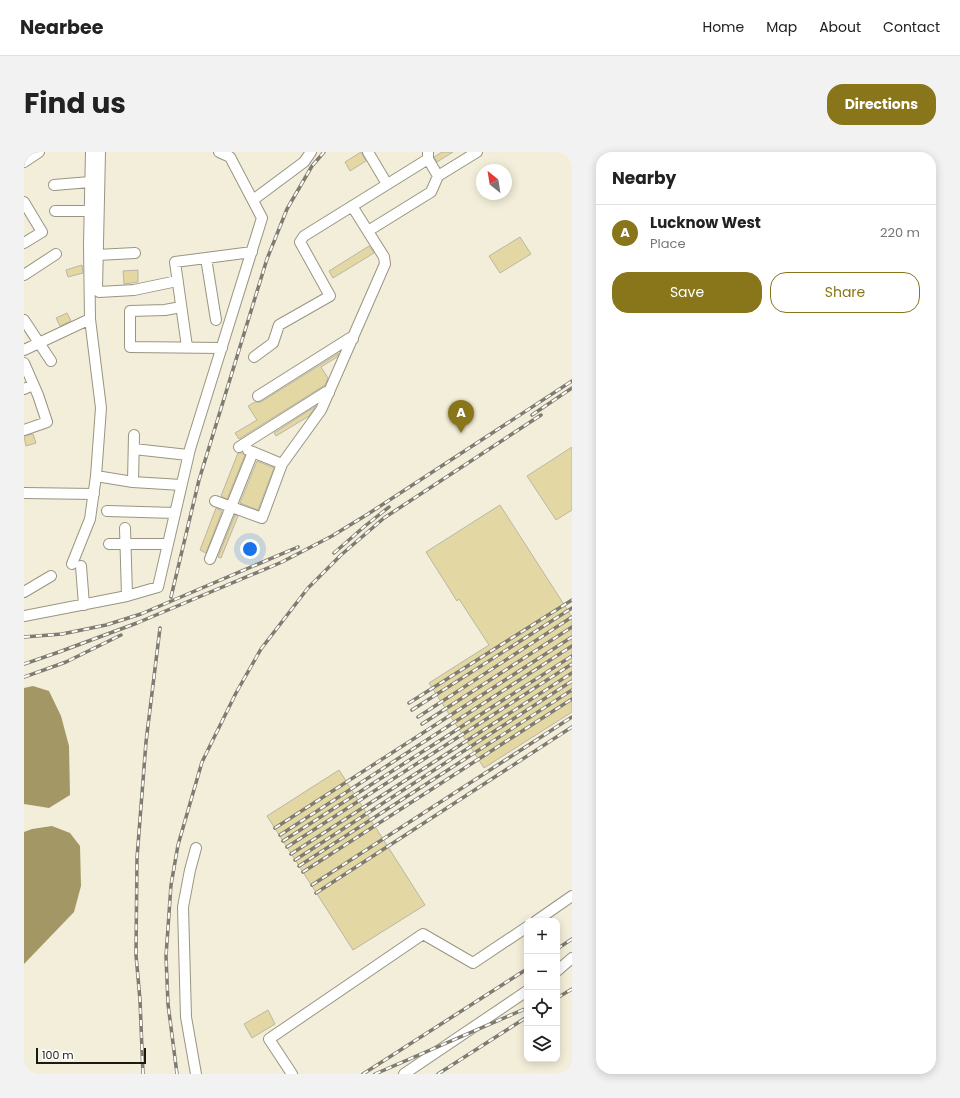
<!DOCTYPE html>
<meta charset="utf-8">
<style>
body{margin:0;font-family:Poppins,sans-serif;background:#f2f2f2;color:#222}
.controls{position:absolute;right:12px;bottom:12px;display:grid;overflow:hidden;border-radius:8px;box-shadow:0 2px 10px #0003}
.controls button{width:36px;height:36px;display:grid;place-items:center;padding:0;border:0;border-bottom:1px solid #e0e0e0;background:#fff;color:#222;font:20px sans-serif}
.compass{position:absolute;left:452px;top:12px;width:36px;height:36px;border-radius:50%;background:#fff;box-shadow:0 2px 10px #0003;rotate:330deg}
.scale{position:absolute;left:12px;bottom:10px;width:110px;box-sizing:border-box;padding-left:4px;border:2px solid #1b1912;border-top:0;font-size:11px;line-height:14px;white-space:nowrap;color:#1b1912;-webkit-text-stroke:3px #fff;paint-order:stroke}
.you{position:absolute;left:226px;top:397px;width:14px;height:14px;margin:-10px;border:3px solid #fff;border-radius:50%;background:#1a73e8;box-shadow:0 0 0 6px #1a73e833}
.badge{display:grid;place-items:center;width:26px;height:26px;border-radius:50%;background:#89761a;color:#fff;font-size:13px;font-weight:700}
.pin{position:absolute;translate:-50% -33px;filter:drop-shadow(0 1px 2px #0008)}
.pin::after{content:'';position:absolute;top:21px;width:14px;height:12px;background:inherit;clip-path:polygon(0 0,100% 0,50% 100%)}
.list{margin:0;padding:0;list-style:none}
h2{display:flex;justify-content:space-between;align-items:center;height:52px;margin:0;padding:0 16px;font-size:17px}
h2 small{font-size:13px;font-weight:400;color:#767676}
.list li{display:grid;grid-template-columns:26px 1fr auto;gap:12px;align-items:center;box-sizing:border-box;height:56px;padding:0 16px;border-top:1px solid #e0e0e0}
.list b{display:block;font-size:15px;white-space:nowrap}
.list p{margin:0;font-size:13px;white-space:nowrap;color:#767676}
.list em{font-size:13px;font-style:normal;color:#767676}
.actions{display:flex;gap:8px;padding:12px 16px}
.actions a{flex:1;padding:9px 0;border:1px solid #89761a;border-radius:16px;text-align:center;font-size:14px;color:#89761a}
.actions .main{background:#89761a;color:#fff}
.icon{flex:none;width:22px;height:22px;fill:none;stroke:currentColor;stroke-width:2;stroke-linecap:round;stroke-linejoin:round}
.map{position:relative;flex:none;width:548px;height:922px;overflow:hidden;border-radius:16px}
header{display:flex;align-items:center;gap:24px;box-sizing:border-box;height:56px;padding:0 20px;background:#fff;border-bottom:1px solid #e0e0e0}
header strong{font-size:19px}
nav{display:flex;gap:22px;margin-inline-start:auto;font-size:14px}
.intro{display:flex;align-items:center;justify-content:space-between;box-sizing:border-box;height:96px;padding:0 24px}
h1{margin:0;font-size:28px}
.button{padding:10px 18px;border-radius:16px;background:#89761a;color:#fff;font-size:14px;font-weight:700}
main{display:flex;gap:24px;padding:0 24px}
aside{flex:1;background:#fff;border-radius:16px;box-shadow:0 2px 10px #0003}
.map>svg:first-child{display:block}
.water{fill:#a29765}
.building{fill:#e3d8a4;stroke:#bbb6a3}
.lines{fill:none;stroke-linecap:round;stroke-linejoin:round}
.minor-casing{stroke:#999582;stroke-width:12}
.minor{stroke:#fff;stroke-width:10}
.rail-casing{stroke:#7f7b6e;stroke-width:3.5}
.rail{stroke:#fff;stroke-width:2;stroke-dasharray:6;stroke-linecap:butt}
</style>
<header>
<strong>Nearbee</strong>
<nav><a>Home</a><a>Map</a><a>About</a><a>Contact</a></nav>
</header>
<div class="intro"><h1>Find us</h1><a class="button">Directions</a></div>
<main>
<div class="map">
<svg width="548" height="922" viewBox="0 0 548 922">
<rect width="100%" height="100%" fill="#f3eed9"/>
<path class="water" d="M9 534 25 539 37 564 45 594 46 643 25 656 0 652V536Z
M28 674 46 681 56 694 57 734 50 760 0 812V680L8 677Z"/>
<path class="building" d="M337 0 342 9 326 19 321 10Z
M418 0H429L413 10 410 5Z
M496 85 507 102 476 121 465 104Z
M345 94 350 101 309 126 305 119Z
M58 113 59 121 44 125 42 118Z
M114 118V130L100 132 99 119Z
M43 161 47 169 36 174 32 166Z
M315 201 313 205 297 215 304 226 301 233 215 287 211 281 233 268 224 254 231 250H237Z
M292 254 285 264 252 284 250 281Z
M9 282 12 291 2 294 0 284Z
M548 295V358L532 368 503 324Z
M214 301H218L221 303 203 347 197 344Z
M233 309 250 316 234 358 216 351Z
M476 353 548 465V560L460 616 405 531 465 493 435 447 433 449 402 400Z
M192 356 198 359 182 401 176 398Z
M211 363 214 364 197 406 194 405Z
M315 618 401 753 329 798 243 664Z
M244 858 251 872 228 886 220 872Z"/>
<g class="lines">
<defs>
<path id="minor" d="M76 0 73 138 75 140 110 138 153 129
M344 0 363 32
M0 10 15 0
M414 24 453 0
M30 33 66 30
M229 48 280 10 287 0
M0 50 18 80 0 91
M31 59H65
M344 79 407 40 414 24 404 7
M73 103 111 101
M182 106 192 168
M0 123 32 102
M157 155 141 158 106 159V195L198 196
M0 168 27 209
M163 195 151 110 228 100
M0 198 66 167 65 92 67 0
M230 205 249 191 255 173 306 144 276 90 280 84 404 7V0
M0 211 14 243 23 270 0 278
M0 237 9 233
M234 244 326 186 329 187
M110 283 109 330 157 333
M215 295 302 240 305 241
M110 297 164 303
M224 298 258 312
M72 324 109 330
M0 341 70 342
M191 349 238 366 258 312 297 258 361 112 360 105 328 54
M83 359 151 361
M101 376 103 444
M85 392H144
M186 407 229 300
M48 412 66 367 72 324 77 256 66 167
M57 414 60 453
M0 440 27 424
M0 464 103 444 134 435 166 297 238 66 206 5 195 0
M512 769 548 744
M533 819 548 806
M172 922 162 865 159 755 166 718 172 696
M268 922 245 887 399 782 449 811 503 775
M380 922 503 839"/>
</defs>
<use href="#minor" class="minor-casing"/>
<use href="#minor" class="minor"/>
<defs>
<path id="rail" d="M508 263 548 236
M310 401 341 374 365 355
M147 445 175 328 243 107 263 57 288 14 300 0
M0 485 38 482 82 473 117 462 274 395
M0 512 35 500 113 471 258 410 308 384 344 362 548 229
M0 525 42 510 97 483
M385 551 548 448
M388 558 548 456
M394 565 548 465
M398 572 548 475
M251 676 548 485
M256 683 548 494
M259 689 548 504
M263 695 548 512
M267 702 548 521
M271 708 548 529
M275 714 548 538
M279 720 548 547
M288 733 548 565
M292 741 548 575
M533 797 548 787
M533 846 548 837
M119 922 116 848 112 803 113 706 122 590 136 476
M153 922 144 852 142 804 147 733 154 693 178 610 212 541 237 497 284 436 317 403 360 366 517 263
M339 922 503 817
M351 922 503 856
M414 922 503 865"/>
</defs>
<use href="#rail" class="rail-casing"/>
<use href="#rail" class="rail"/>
</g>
</svg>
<div class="controls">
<button>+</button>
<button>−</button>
<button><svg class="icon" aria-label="locate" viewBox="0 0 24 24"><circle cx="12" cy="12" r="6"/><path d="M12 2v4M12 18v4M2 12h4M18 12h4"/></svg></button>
<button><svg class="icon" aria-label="layers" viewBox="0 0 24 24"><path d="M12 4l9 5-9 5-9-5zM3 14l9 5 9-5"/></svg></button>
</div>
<svg class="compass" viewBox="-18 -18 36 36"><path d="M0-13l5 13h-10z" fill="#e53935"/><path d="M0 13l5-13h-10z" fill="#767676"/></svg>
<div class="scale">100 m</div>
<div class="you"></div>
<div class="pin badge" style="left:437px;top:281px">A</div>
</div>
<aside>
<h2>Nearby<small></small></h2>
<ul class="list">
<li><span class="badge">A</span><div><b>Lucknow West</b><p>Place</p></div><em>220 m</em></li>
</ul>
<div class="actions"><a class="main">Save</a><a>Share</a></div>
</aside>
</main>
